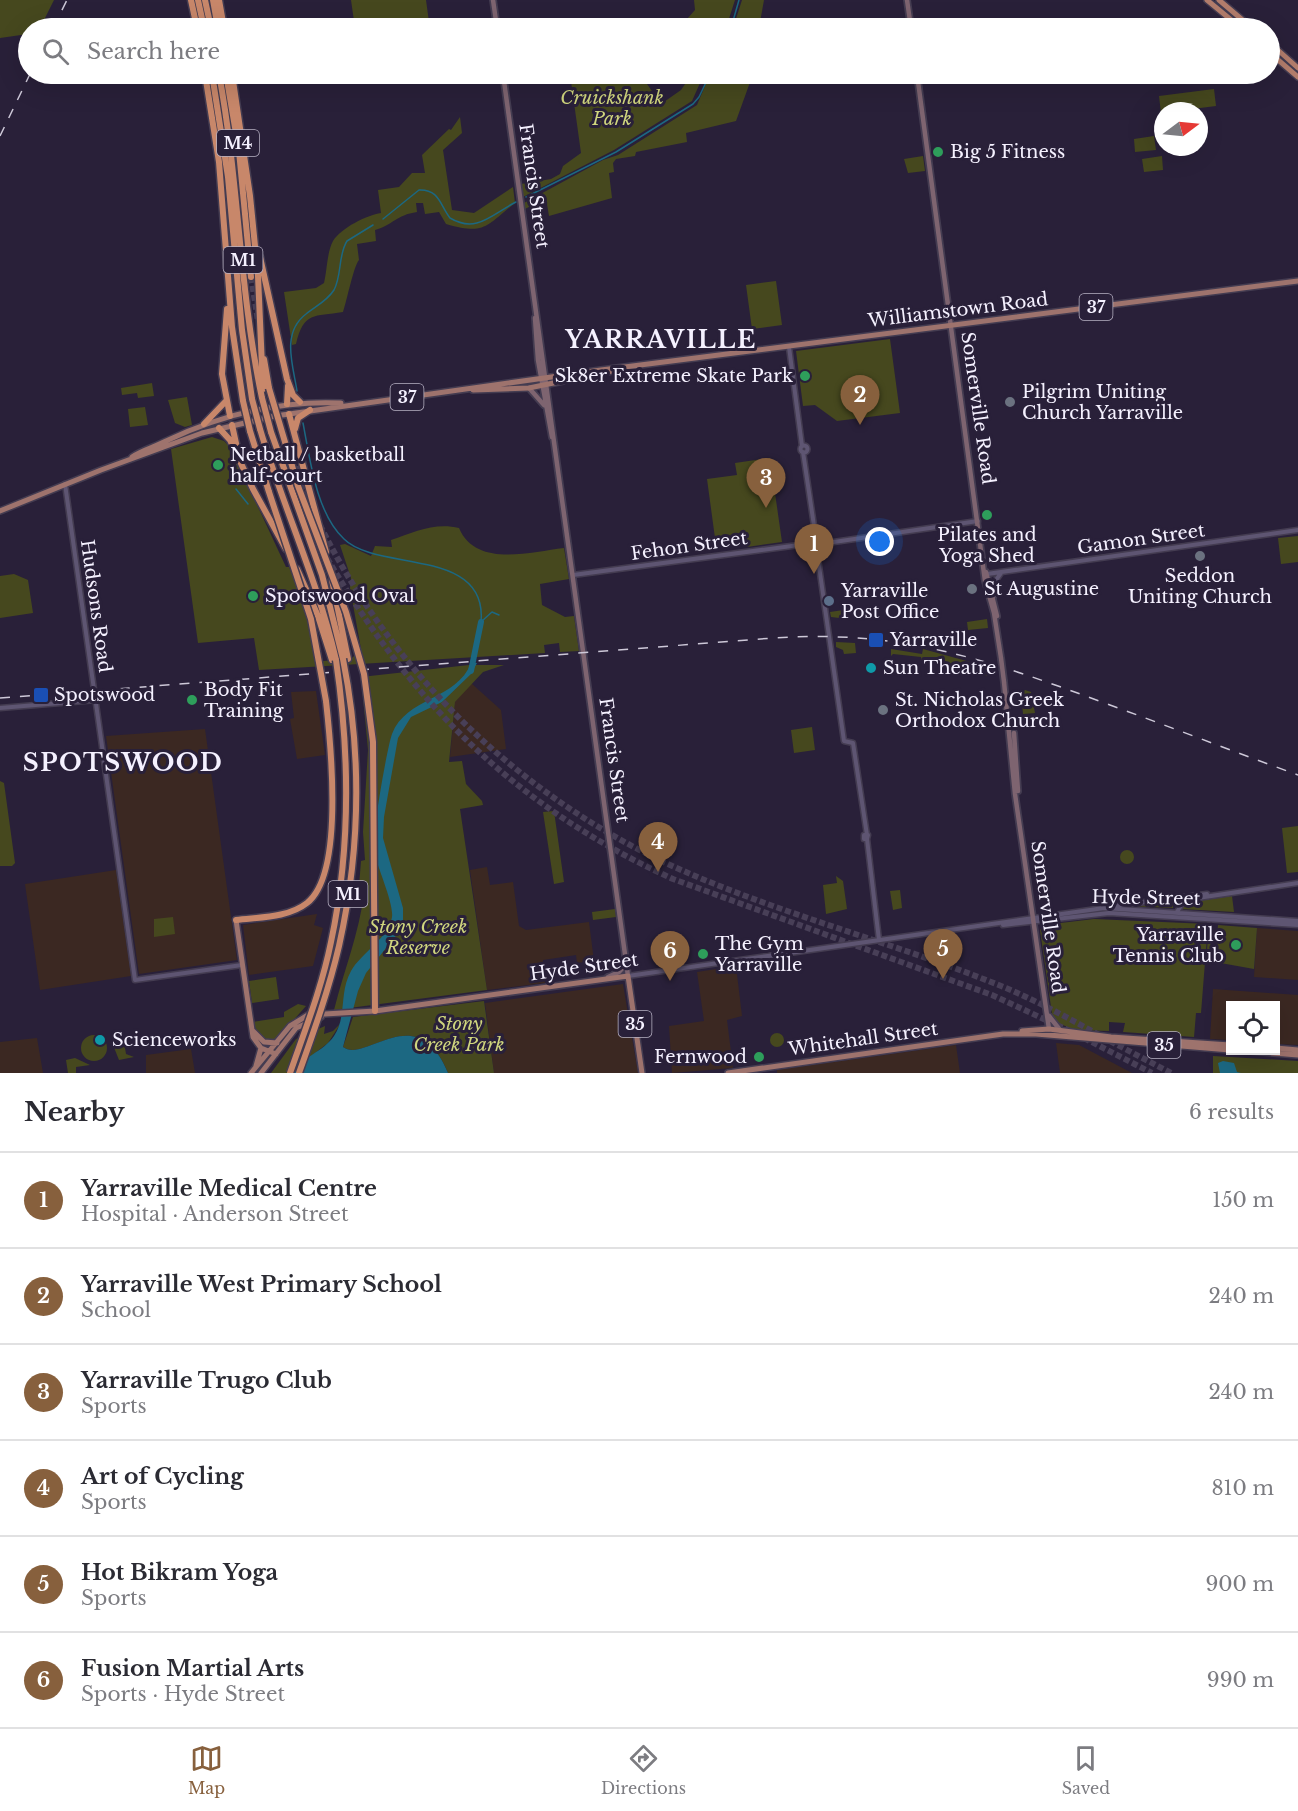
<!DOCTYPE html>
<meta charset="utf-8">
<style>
body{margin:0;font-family:"Libre Baskerville",serif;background:#f7f7f7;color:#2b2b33}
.controls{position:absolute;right:18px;bottom:18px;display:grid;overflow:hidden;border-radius:0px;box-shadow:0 6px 24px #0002}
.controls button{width:54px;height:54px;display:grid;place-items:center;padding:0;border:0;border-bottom:2px solid #e1e1e2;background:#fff;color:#2b2b33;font:30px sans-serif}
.compass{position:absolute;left:1154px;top:102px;width:54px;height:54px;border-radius:50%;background:#fff;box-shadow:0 6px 24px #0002;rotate:74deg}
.you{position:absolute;left:880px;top:542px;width:21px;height:21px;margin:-15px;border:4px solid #fff;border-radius:50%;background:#1a73e8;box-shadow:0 0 0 9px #1a73e833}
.badge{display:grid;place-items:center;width:39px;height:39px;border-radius:50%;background:#87603d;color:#fff;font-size:20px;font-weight:700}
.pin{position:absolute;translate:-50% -50px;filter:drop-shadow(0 2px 3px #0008)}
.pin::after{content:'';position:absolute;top:32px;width:21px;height:18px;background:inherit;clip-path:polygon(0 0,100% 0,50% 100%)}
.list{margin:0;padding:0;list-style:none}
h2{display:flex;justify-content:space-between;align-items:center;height:78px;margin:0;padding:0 24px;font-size:26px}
h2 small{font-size:20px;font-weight:400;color:#7c7c81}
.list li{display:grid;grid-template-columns:39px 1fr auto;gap:18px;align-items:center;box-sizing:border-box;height:96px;padding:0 24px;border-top:2px solid #e1e1e2}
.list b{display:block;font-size:22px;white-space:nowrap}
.list p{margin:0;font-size:20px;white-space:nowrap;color:#7c7c81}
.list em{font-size:20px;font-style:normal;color:#7c7c81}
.icon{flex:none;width:33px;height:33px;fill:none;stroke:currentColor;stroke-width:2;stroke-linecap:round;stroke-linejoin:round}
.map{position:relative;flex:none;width:1298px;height:1073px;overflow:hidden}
.search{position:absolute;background:#fff;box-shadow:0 6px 24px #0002;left:18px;right:18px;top:18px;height:66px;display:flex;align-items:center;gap:15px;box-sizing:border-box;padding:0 21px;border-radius:33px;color:#7c7c81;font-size:22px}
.sheet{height:654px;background:#fff}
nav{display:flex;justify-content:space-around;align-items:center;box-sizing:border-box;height:84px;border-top:2px solid #e1e1e2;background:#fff;font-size:16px;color:#7c7c81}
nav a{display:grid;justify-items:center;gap:3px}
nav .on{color:#87603d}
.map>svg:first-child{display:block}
.industrial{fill:#3b2822}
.green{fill:#46481e}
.water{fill:#1c6882}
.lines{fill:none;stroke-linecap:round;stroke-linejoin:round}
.stream{stroke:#1c6882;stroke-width:1.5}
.river{stroke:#1c6882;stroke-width:6}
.motorway-tunnel{stroke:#483f57;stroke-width:6;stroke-dasharray:6 3;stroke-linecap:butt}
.tertiary-casing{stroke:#443c51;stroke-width:7}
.secondary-casing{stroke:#443c51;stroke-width:8}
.primary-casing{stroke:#443c51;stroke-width:8}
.trunk-casing{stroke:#443c51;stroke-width:8}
.motorway-casing{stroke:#443c51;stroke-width:9}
.tertiary{stroke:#5e5572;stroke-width:4}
.secondary{stroke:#7e6470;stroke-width:4.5}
.primary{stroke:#9e736d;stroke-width:5}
.trunk{stroke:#b37d6c;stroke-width:5}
.motorway{stroke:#c8876a;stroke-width:6}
.rail{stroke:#cdc8d8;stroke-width:1.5;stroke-dasharray:10 10;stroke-linecap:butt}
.secondary-bridge-casing{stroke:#443c51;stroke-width:8;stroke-linecap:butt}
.motorway-bridge-casing{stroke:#443c51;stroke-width:9;stroke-linecap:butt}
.secondary-bridge{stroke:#7e6470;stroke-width:4.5}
.motorway-bridge{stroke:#c8876a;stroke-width:6}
.leisure-dot{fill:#2e9e5b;stroke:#292039;stroke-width:2}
.worship-dot{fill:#6b7280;stroke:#292039;stroke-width:2}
.service-dot{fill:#5c6f8a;stroke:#292039;stroke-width:2}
.transit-dot{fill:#1a4fb4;stroke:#292039;stroke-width:2}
.culture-dot{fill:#0f9aa8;stroke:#292039;stroke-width:2}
.labels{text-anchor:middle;stroke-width:6;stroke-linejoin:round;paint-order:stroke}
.shield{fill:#292039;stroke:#b8b2c4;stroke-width:1.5}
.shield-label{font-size:16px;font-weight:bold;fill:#f5f1ff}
.park-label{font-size:18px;font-style:italic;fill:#d0d67e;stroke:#292039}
.poi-label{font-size:18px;fill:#f5f1ff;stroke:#292039;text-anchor:start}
.street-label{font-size:18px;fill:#f5f1ff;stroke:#292039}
.district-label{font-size:24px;font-weight:bold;letter-spacing:1.5px;fill:#f5f1ff;stroke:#292039}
</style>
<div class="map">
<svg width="1298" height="1073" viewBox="0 0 1298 1073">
<rect width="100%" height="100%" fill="#292039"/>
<path class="industrial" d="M471 683 501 710 506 749 450 757 455 702Z
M316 691 325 755 297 759 290 719 294 718 291 692Z
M205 729 237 960 139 974 106 736Z
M487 867 490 885 513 882 519 926 526 930 589 922 594 961 577 963 576 955 543 960 545 983 487 990 470 870Z
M116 870 131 976 40 990 25 884Z
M317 914 314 925 323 928 313 966 249 975 243 925Z
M1257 928 1298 931V980L1254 977Z
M736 966 742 1016 727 1020 733 1068 672 1073 669 1026 704 1021 697 972Z
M623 984 638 1073H494L485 1003Z
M1213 989 1298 995V1045L1276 1044V1005H1230V1040L1210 1039Z
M37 1038 43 1073H0V1042Z
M1056 1043 1079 1045 1132 1073H1060Z
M956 1045 960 1073H777V1070Z
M191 1049 195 1073H146V1055Z"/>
<path class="green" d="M0 0H54L40 28H28V34L0 38Z
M351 0H426L429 22 390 28H355Z
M694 0H735L726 28H679L695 10Z
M742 0H764L759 28H733Z
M570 74H640L661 104 681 90 692 74H704L692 101 614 150 523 197 521 184 551 179 560 174 563 166 581 153Z
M710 74H753L736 121 686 133 687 142 636 152 635 156 616 159 613 163 614 172 609 173 612 198 549 216 546 198 525 209 524 203 603 160 618 155 697 105Z
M1214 89 1216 106 1161 113 1159 96Z
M460 117 462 133 443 150 452 210 474 213 513 187 515 203C485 227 485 235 446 224L439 212 425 214 423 203H416L417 212C396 215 393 225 375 230L376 241 357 244 359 260C354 265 347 300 343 312 314 317 304 311 296 344L292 345 284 292 316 288 324 283C327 271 327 252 333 241 341 228 367 215 381 213L378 190 399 187 412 173H425L422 155 449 129 451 130Z
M1154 136 1156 150 1135 152 1134 139Z
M923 156 925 171 908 173 904 159Z
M1162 156 1163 170 1144 172 1142 159Z
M776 281 782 325 752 329 746 285Z
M890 339 900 413 837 421 815 405 803 406 796 351Z
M152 383 154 396 138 398 137 393 122 395 121 388Z
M187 397 192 425 185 427 175 423 168 400Z
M145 407 148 425 130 427 128 409Z
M212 437 224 441 230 447 286 567H289L314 627 323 661 351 659 361 649 350 588 351 578 340 545 345 544 371 556 375 546 392 547 391 540C414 532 435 522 459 528 476 568 530 552 564 548L569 579 540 584 542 605 565 617 574 616 579 651 560 652 559 643 544 645 545 653 259 670 254 638 198 643 171 449Z
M770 458 782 542 747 547 745 534 715 538 707 479 737 475 735 463Z
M1298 536V562L1281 564 1278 538Z
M14 574 28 580 33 613 0 618V576Z
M850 609 848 619 831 617 830 612Z
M987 619 988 628 968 630 967 622Z
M836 642 855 643 856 653 844 654 843 650 836 647Z
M891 649 922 654 923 649 992 668 993 675 975 676 943 669 942 663 921 660V657L893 654 891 656Z
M469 665H504L483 672 455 702 449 762 462 761 466 784 482 801 483 805 460 809 487 990 334 1010C344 970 359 934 364 893L359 886 361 861 365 860 363 832 368 750 361 677Z
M1025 690 1031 692 1035 713 1023 714 1021 694Z
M812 727 815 750 794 753 791 730Z
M0 781 4 783 15 863 12 866H0Z
M554 811 564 882 554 884 543 812Z
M1298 826V872L1287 873 1282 828Z
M1120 857a7 7 0 1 1 14 0a7 7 0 1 1-14 0Z
M836 876 843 881 847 909 826 914 823 885 837 883Z
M900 890 902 908 893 910 890 891Z
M1232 896 1234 912 1181 909 1185 903Z
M1173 900V908L1128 906Z
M615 909 616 917 593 920 592 912Z
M173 917 175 934 154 937V919Z
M1094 919 1208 924 1201 1013H1196L1194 1037 1123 1032 1125 1023 1109 1022V1031L1075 1030 1053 1021 1040 930 1044 925Z
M1209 924H1212L1209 963H1206Z
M1218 925 1257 928 1254 969 1215 962Z
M276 977 279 999 252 1003 249 981Z
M484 1001 494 1073H448C417 997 367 1064 343 1047L353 1017Z
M298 1004 306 1006 276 1040 268 1041 257 1032 253 1022 284 1017V1012Z
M341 1023 328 1043 289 1073H271L296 1039 325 1026 324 1034 333 1031Z
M770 1040a7 7 0 1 1 14 0a7 7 0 1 1-14 0Z
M81 1048a13 13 0 1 1 26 0a13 13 0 1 1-26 0Z
M115 1042H124L126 1054 134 1057 119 1060 113 1045Z
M1213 1056 1298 1061V1073H1213Z
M75 1058 90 1065 76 1067V1073H68L66 1060Z"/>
<path class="water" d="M471 663H477L471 674 442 702 411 717 398 738 384 817 383 838 403 908V927L366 973 358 991 343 1047C366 1064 417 997 448 1073H289C301 1058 323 1052 334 1036 347 1017 339 992 351 971 361 953 389 938 392 917 394 903 377 867 374 851 371 839 387 748 392 734 406 697 457 700 471 663Z
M1223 1061 1234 1063 1237 1072 1241 1073H1220L1218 1063Z"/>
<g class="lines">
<path class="stream" d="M731 28 739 0
M526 197 616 152 693 104 699 97 710 74
M383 219 419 190C439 189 440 205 450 218 477 234 492 214 516 202
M297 391C293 365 281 333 306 314 316 306 327 301 334 290 342 275 338 255 347 241L373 225
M303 423C310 459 316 513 344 539 377 572 488 547 481 622
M236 489 248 504
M482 621 492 612 499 615"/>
<path class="river" d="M471 671 481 622"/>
<path class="motorway-tunnel" d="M237 237 242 290
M251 277 258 321
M293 458 311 505
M295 491 310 525
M320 525C395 677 524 800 679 869 785 916 899 944 1006 988 1039 1002 1070 1019 1101 1036
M327 558C413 705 517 808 673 879L992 995 1072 1032
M1084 1038 1152 1073
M1110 1041 1171 1073"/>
<defs>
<path id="tertiary" d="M789 347 802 446
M800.5 449a3.5 3.5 0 1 1 7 0a3.5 3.5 0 1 1-7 0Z
M803 452 816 539
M65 484 135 980 242 965
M814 542a3 3 0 1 1 6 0a3 3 0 1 1-6 0Z
M820 544 978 521
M816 545 844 741 853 743 867 835
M987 574 1298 530
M573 575 814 543
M994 596 996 580 1001 573
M0 708 96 700
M864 835H868L867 839H864Z
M867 839 879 940
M1176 900 1187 899
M1114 906 1207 894
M1177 912 1182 904 1191 899 1298 883
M1003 925 1109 913 1298 925
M628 976 1104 908 1298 921"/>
<path id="secondary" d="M493 0 497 28
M907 0 911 28
M503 74 628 976
M917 74 985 581 994 613 1001 658
M535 318 538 360 552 437
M529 388 544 405
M986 572 997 616
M1004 682 1015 794 1049 1029
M1014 733 1018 791
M608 977 619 972 627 963
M1049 1016 1060 1030"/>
<path id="primary" d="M473 390 529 388 612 371
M132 457C142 450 155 447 166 441 221 415 279 400 341 403
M0 511 101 470 202 433 275 416 601 370 1298 281
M236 920 253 1037 261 1048 276 1054
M253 1031 264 1042 277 1043
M1022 1031 1049 1029 1111 1037 1230 1045
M1276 1048 1298 1050
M1238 1050 1298 1055
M256 1066 261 1048
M251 1073 290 1026 308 1015 375 1011 628 976 642 1073
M261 1073 296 1028 321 1017
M728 1073 1003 1034H1036L1230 1050"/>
<path id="trunk" d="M1207 0 1241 28
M1219 0 1252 28
M1270 43 1298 68
M1270 53 1298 77"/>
<path id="motorway" d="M191 0 197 28
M198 0 204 28
M205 0 211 28
M213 0 218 28
M219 0 224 28
M205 74 219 162 232 327 243 401
M212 74 228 177 242 330 252 399
M219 74C239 181 239 291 262 398
M226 74 239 151 251 277
M232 74 250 196 258 276 263 389
M260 257 287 379 293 395 300 402
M227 309 222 374 230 416
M264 359 269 388
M287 404 288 386
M289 414 326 552
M204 424 226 401
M232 425 237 448
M219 428 230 440 253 489 286 549
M260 429C283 507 318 581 336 660
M295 429 298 418 310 410
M250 431 269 492
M271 432 322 575 343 659
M297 569 318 616 332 660
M332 580 348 659
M374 890 375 1011
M236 920C259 917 288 918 307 903 344 874 331 746 326 701"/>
</defs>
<use href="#tertiary" class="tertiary-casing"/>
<use href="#secondary" class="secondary-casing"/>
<use href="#primary" class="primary-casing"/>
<use href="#trunk" class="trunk-casing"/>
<use href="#motorway" class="motorway-casing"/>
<use href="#tertiary" class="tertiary"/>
<use href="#secondary" class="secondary"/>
<use href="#primary" class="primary"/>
<use href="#trunk" class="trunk"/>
<use href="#motorway" class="motorway"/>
<path class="rail" d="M53 28 67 0
M0 136 30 74
M0 698 773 638C903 629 991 661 1110 705 1173 728 1235 752 1298 775"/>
<defs>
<path id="secondary-bridge" d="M1001 658 1004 682"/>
<path id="motorway-bridge" d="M269 388 298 486 346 612 364 674 373 742 374 890
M262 398 271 432
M252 399 260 429
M243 401 250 431
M269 492 311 619 326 701
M290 1073C305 1030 322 987 331 942 351 848 350 755 336 660
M299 1073C314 1031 329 989 339 946 360 852 362 754 343 659"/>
</defs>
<use href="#secondary-bridge" class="secondary-bridge-casing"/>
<use href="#motorway-bridge" class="motorway-bridge-casing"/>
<use href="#secondary-bridge" class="secondary-bridge"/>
<use href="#motorway-bridge" class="motorway-bridge"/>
</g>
<g class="leisure-dot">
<circle cx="938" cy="152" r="6"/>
<circle cx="805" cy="376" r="6"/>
<circle cx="218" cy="465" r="6"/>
<circle cx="987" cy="515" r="6"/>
<circle cx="253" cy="596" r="6"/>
<circle cx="192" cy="700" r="6"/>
<circle cx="1236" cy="945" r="6"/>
<circle cx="703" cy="954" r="6"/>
<circle cx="759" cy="1057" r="6"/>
</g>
<g class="worship-dot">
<circle cx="1010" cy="402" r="6"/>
<circle cx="1200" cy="556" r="6"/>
<circle cx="972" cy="589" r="6"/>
<circle cx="883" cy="710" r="6"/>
</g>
<circle class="service-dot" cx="829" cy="601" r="6"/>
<g class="transit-dot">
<rect x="868" y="632" width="16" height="16" rx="3"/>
<rect x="33" y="687" width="16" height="16" rx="3"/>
</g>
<g class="culture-dot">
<circle cx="871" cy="668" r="6"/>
<circle cx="100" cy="1040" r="6"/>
</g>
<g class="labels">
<g class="shield">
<rect x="217" y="130" width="42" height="26" rx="4.5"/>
<rect x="223.5" y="247" width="39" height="26" rx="4.5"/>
<rect x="1079.5" y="294" width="33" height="26" rx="4.5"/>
<rect x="390.5" y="384" width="33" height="26" rx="4.5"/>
<rect x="328.5" y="881" width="39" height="26" rx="4.5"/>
<rect x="618.5" y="1011" width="33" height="26" rx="4.5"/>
<rect x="1147.5" y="1032" width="33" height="26" rx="4.5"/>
</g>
<g class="shield-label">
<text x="238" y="149">M4</text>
<text x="243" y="266">M1</text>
<text x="1096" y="313">37</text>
<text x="407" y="403">37</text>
<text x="348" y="900">M1</text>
<text x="635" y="1030">35</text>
<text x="1164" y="1051">35</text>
</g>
<g class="park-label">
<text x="612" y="104">Cruickshank<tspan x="612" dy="21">Park</tspan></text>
<text x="418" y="933">Stony Creek<tspan x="418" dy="21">Reserve</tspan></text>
<text x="459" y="1030">Stony<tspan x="459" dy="21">Creek Park</tspan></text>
</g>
<g class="poi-label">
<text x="950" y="158">Big 5 Fitness</text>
<text x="793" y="382" text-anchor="end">Sk8er Extreme Skate Park</text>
<text x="1022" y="398">Pilgrim Uniting<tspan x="1022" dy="21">Church Yarraville</tspan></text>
<text x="230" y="461">Netball / basketball<tspan x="230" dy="21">half-court</tspan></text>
<text x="987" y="541" text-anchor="middle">Pilates and<tspan x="987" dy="21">Yoga Shed</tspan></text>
<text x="1200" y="582" text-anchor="middle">Seddon<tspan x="1200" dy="21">Uniting Church</tspan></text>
<text x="984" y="595">St Augustine</text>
<text x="841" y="597">Yarraville<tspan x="841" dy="21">Post Office</tspan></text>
<text x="265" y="602">Spotswood Oval</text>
<text x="890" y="646">Yarraville</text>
<text x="883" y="674">Sun Theatre</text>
<text x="204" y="696">Body Fit<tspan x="204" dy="21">Training</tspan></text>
<text x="54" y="701">Spotswood</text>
<text x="895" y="706">St. Nicholas Greek<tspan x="895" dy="21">Orthodox Church</tspan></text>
<text x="1224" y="941" text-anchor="end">Yarraville<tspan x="1224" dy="21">Tennis Club</tspan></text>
<text x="715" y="950">The Gym<tspan x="715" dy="21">Yarraville</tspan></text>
<text x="112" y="1046">Scienceworks</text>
<text x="747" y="1063" text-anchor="end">Fernwood</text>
</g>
<g class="street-label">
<text transform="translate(534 186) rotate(82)" y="6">Francis Street</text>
<text transform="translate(958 310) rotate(-7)" y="6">Williamstown Road</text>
<text transform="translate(978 408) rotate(82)" y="6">Somerville Road</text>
<text transform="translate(1141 539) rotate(-8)" y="6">Gamon Street</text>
<text transform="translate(689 546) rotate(-8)" y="6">Fehon Street</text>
<text transform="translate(96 606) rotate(82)" y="6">Hudsons Road</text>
<text transform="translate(614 760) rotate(82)" y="6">Francis Street</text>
<text transform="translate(1146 898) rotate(1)" y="6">Hyde Street</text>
<text transform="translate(1048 917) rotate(82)" y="6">Somerville Road</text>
<text transform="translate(584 967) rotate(-8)" y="6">Hyde Street</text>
<text transform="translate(863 1039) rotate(-8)" y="6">Whitehall Street</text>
</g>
<g class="district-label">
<text x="661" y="348">YARRAVILLE</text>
<text x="123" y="771">SPOTSWOOD</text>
</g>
</g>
</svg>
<div class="controls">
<button><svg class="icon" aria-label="locate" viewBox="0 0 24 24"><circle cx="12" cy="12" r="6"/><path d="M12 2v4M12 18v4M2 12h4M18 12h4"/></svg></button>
</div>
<svg class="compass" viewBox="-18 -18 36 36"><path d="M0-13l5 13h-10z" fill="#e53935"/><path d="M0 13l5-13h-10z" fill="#7c7c81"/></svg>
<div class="you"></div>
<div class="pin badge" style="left:814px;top:574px">1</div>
<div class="pin badge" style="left:860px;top:425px">2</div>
<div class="pin badge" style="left:766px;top:508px">3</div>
<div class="pin badge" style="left:658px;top:872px">4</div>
<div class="pin badge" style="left:943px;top:979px">5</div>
<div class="pin badge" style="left:670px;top:981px">6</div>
<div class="search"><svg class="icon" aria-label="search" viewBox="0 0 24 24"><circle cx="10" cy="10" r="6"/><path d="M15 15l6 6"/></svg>Search here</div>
</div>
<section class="sheet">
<h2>Nearby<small>6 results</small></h2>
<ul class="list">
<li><span class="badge">1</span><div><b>Yarraville Medical Centre</b><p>Hospital · Anderson Street</p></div><em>150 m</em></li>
<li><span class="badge">2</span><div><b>Yarraville West Primary School</b><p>School</p></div><em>240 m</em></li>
<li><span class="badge">3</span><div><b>Yarraville Trugo Club</b><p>Sports</p></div><em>240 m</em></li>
<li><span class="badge">4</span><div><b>Art of Cycling</b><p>Sports</p></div><em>810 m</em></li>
<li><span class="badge">5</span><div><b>Hot Bikram Yoga</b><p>Sports</p></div><em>900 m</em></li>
<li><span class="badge">6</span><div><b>Fusion Martial Arts</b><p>Sports · Hyde Street</p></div><em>990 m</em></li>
</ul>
</section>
<nav>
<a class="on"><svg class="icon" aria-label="map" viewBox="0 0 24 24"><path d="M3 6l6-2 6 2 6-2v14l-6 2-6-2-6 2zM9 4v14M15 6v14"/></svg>Map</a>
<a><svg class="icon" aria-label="directions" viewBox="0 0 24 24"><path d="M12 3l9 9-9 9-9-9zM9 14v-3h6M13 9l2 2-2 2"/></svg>Directions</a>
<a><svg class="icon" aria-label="saved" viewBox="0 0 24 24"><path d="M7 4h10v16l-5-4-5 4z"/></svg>Saved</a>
</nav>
